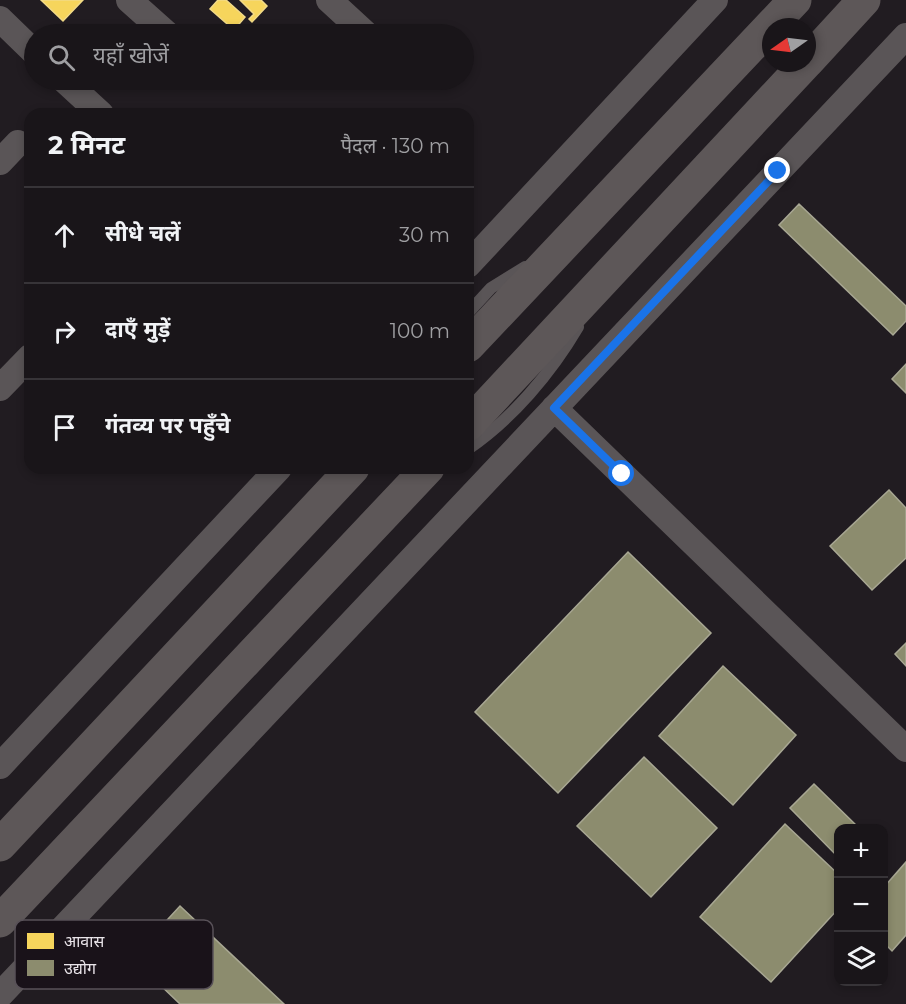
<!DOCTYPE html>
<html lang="hi">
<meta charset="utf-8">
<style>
body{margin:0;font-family:Montserrat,"Noto Sans Devanagari",sans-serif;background:#221e22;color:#f1f3f6}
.controls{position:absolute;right:18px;bottom:18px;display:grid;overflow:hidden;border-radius:12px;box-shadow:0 3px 9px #0003}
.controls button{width:54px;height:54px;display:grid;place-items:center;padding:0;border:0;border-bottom:2px solid #373438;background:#191519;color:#f1f3f6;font:30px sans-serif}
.compass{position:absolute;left:762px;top:18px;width:54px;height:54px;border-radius:50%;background:#191519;box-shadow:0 3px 9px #0003;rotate:256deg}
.stop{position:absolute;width:18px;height:18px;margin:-14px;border:4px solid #1a73e8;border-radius:50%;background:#fff}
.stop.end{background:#1a73e8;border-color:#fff;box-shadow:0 2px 6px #0008}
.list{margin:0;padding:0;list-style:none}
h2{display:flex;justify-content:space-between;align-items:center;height:78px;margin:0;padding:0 24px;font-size:26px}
h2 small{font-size:20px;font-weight:400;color:#9f9fa2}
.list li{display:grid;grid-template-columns:39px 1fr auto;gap:18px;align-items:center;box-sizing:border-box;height:96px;padding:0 24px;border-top:2px solid #373438}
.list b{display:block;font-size:22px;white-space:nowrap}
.list em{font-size:20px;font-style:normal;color:#9f9fa2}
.icon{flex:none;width:33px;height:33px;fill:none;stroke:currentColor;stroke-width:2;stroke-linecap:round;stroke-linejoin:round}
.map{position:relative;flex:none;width:906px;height:1004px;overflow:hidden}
.search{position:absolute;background:#191519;box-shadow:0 3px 9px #0003;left:24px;top:24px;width:450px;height:66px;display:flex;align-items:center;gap:15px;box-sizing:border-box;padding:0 21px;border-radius:33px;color:#9f9fa2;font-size:22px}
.panel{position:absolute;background:#191519;box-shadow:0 3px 9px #0003;left:24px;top:108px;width:450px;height:366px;border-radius:18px}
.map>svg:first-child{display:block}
.homes{fill:#f6d55c;stroke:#f2da87;stroke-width:1.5}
.industry{fill:#8c8c6e;stroke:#a8a793;stroke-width:1.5}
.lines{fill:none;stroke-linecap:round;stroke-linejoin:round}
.lane{stroke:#5a5557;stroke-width:12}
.street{stroke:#5a5557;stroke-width:26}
.secondary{stroke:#5d5758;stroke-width:33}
.route{stroke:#1a73e8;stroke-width:8}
.key{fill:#191219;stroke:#585158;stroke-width:1.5}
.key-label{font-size:16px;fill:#eae5ea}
</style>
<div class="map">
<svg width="906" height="1004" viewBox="0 0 906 1004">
<rect width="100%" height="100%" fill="#211c21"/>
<path class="homes" d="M41 0H83L63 21Z
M218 0H226L245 17 234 30 210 9Z
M240 0H261L267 6 252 22 249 19 254 14Z"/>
<path class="industry" d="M799 204 906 306V321L893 335 779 225Z
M906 364V393L892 379Z
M889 490 906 508V558L872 590 830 546Z
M628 552 711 633 558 793 475 712Z
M906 643V666L895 654Z
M723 666 796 735 733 805 659 736Z
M644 757 717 828 651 897 577 826Z
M814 784 859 828H838V857L790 808Z
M785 824 838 874V909L771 982 700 917Z
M906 862V935L892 951 884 943V887Z
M180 906 284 1004H180L132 958Z"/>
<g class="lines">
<path class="lane" d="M468 313 491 288 525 267
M468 449C512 419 551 373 578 327"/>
<path class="street" d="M129 0 167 34
M329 0 366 34
M0 19 34 52
M64 80 101 114
M0 162 18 143
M468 265 715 0
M0 388 30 357
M554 408 906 749
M0 766 279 468
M0 995 906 36"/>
<path class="secondary" d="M807 62 864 0
M468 346 795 0
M468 425 806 63
M0 845 353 468
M0 921 428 468"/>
</g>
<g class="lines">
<path class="route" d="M622 474 554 408 778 171"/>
</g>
<rect x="15" y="920" width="198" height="69" rx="9" class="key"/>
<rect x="27" y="933" width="27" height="16" fill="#f6d55c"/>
<rect x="27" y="960" width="27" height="16" fill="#8c8c6e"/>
<g class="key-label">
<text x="64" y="947">आवास</text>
<text x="64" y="974">उद्योग</text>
</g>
</svg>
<div class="controls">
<button>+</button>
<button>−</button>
<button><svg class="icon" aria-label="layers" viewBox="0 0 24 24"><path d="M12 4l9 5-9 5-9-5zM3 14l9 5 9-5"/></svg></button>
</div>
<svg class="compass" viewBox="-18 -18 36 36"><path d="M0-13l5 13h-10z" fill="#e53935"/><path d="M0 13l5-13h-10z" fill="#9f9fa2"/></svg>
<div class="stop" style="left:622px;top:474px"></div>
<div class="stop end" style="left:778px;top:171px"></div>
<div class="search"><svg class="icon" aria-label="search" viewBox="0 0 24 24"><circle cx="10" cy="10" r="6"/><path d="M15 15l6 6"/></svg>यहाँ खोजें</div>
<section class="panel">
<h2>2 मिनट<small>पैदल · 130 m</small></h2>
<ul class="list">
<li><svg class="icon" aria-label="ahead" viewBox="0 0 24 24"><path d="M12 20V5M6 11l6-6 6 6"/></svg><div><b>सीधे चलें</b></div><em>30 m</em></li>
<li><svg class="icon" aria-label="right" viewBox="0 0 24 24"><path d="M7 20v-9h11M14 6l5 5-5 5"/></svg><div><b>दाएँ मुड़ें</b></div><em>100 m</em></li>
<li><svg class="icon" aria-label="arrive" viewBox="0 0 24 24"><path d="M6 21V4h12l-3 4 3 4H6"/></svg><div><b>गंतव्य पर पहुँचे</b></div></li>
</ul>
</section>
</div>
